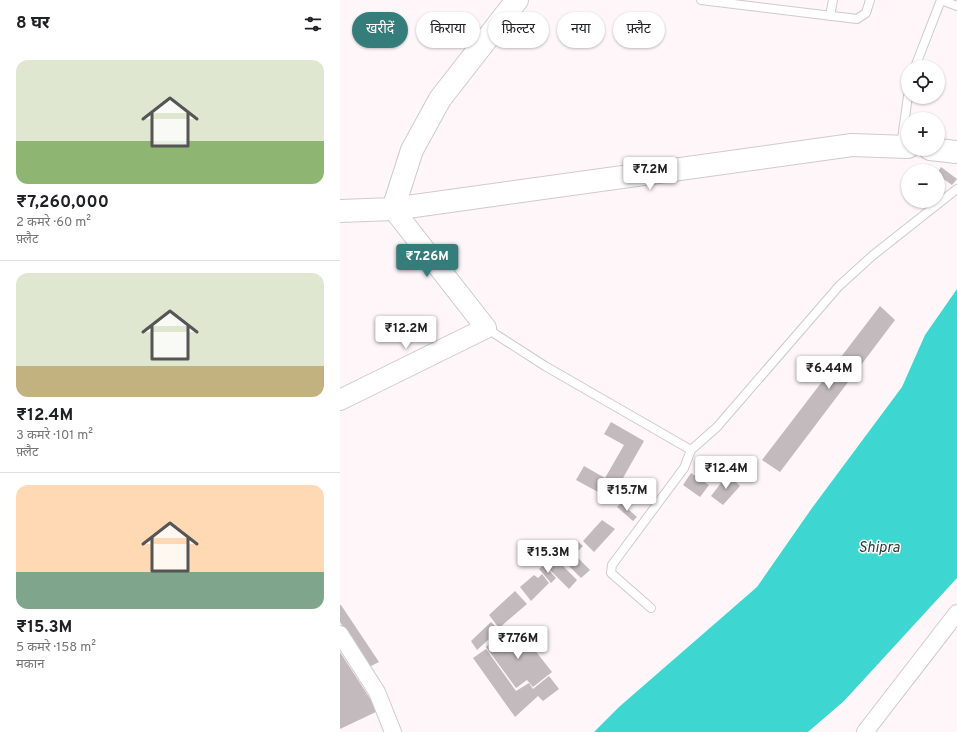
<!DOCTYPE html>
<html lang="hi">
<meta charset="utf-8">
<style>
:root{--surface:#fff;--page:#f2f2f2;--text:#202124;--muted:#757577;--line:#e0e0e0;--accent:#357d7a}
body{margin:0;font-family:Overpass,"Noto Sans Devanagari",sans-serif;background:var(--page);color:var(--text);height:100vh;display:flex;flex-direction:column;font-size:15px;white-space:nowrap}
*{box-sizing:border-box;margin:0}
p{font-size:13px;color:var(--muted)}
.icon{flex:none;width:22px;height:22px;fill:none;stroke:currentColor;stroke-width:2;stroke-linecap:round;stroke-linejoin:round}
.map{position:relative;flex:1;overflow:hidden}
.details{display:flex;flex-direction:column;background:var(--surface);width:340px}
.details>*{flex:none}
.hud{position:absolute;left:12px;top:12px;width:380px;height:36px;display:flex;gap:8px}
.buttons{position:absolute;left:561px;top:60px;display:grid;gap:8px}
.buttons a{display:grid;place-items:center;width:44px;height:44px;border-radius:50%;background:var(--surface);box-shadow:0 1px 3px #0004;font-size:20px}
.price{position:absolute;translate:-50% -34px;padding:0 9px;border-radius:4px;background:#fff;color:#222;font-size:13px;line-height:26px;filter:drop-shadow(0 1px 2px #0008)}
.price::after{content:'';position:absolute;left:50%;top:24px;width:12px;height:9px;margin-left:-6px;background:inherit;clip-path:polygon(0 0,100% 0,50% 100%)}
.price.on{background:var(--accent);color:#fff}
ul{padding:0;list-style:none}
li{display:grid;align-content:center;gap:8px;height:212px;padding:0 16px}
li+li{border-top:1px solid var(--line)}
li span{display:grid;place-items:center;height:124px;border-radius:12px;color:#555}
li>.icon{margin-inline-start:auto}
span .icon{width:72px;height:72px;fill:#fffc;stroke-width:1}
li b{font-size:17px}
h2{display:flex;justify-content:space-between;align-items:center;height:48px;padding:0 16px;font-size:17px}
.pill{padding:0 14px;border-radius:18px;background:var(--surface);box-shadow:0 1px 3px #0004;font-size:14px;line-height:36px}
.pill.on{background:var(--accent);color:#fff}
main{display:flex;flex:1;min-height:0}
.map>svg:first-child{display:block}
</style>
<main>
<section class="details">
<h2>8 घर<svg class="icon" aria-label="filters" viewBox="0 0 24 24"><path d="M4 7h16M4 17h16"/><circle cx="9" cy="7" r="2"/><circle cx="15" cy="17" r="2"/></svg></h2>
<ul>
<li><span style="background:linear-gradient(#dfe7d0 65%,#8fb573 0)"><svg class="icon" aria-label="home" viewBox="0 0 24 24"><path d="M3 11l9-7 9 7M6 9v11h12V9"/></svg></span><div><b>₹7,260,000</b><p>2 कमरे · 60 m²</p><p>फ़्लैट</p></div></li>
<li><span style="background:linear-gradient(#dfe7d0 75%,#c2b280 0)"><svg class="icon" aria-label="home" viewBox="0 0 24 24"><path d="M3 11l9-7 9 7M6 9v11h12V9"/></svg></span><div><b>₹12.4M</b><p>3 कमरे · 101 m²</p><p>फ़्लैट</p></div></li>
<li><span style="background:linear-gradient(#ffd9b3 70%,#7fa58c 0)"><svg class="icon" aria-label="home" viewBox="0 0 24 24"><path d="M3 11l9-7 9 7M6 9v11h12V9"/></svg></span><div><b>₹15.3M</b><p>5 कमरे · 158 m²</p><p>मकान</p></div></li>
</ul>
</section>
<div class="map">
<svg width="617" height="732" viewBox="0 0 617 732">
<rect width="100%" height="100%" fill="#fef6f9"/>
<path fill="#3dd6d1" d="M617,289V578L504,701L468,732H254L279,707L417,587L472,508L562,387L585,335Z"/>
<path fill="#c2babd" d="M601,167L617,179L612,185L598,175V172Z
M540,306L555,320L440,472L422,460Z
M271,422L304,441L271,499L236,480L244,466L265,478L284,445L264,434Z
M382,460L390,468L383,477L374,471Z
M351,473L369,485L360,497L343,485Z
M388,474L400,486L383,505L371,496Z
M281,503L297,517L293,521L277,507Z
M262,520L275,529L254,552L243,541Z
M220,540L250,570L241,578L216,553L213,556L237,580L229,589L200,560Z
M236,540L243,546L236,553L229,546Z
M204,565L216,578L211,583L199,569Z
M202,574L209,583L191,601L180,587L194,575L198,578Z
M175,591L187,604L159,628L149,615Z
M0,605H1L39,662L29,667L0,622Z
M151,622L159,630L137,650L131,641Z
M165,629L181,647L190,644L212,672L193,687L187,680L176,688L146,647Z
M146,649L176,691L189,683L193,689L209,676L219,689L203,701L198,696L175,717L133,658Z
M0,652L38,711L0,729Z"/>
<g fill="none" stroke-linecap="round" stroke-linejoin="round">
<defs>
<path id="service" d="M361,0L517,19L526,13L530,0
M601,0L617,6
M490,16L493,0
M575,67L601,0
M561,146L568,96
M146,328L205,366L351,450
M311,608L271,573L272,565L344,468L351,450L377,427L499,286L532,256L617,189"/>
<path id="minor" d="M0,634L37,692L53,732
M525,732L617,613"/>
<path id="tertiary" d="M0,400L146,328L53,209"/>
<path id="secondary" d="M590,149L617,152
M53,209L512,145L568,147"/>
<path id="primary" d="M0,211L53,209L72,150L100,99L177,0"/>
</defs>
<use href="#service" stroke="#d1c9cc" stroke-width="10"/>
<use href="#minor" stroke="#d1c9cc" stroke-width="18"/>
<use href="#tertiary" stroke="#d1c9cc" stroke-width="22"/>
<use href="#secondary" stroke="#d1c9cc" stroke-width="24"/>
<use href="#primary" stroke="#d1c9cc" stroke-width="24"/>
<use href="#service" stroke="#fff" stroke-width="8"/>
<use href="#minor" stroke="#fff" stroke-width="16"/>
<use href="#tertiary" stroke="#fff" stroke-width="20"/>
<use href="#secondary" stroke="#fff" stroke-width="22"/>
<use href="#primary" stroke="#fff" stroke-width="22"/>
</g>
<g text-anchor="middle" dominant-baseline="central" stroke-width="3" stroke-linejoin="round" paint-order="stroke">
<g font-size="15" font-style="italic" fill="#253e3d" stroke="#fff">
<text x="539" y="548">Shipra</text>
</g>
</g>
</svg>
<div class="buttons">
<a><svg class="icon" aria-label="locate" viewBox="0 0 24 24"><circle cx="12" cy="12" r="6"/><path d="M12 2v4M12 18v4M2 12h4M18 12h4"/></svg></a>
<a>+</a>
<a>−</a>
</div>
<b class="price" style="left:310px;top:191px">₹7.2M</b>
<b class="price on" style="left:87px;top:278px">₹7.26M</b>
<b class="price" style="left:66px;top:350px">₹12.2M</b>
<b class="price" style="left:489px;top:390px">₹6.44M</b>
<b class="price" style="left:386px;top:490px">₹12.4M</b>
<b class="price" style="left:287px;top:512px">₹15.7M</b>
<b class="price" style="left:208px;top:574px">₹15.3M</b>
<b class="price" style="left:178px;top:660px">₹7.76M</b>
<div class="hud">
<a class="pill on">खरीदें</a>
<a class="pill">किराया</a>
<a class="pill">फ़िल्टर</a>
<a class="pill">नया</a>
<a class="pill">फ़्लैट</a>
</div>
</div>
</main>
